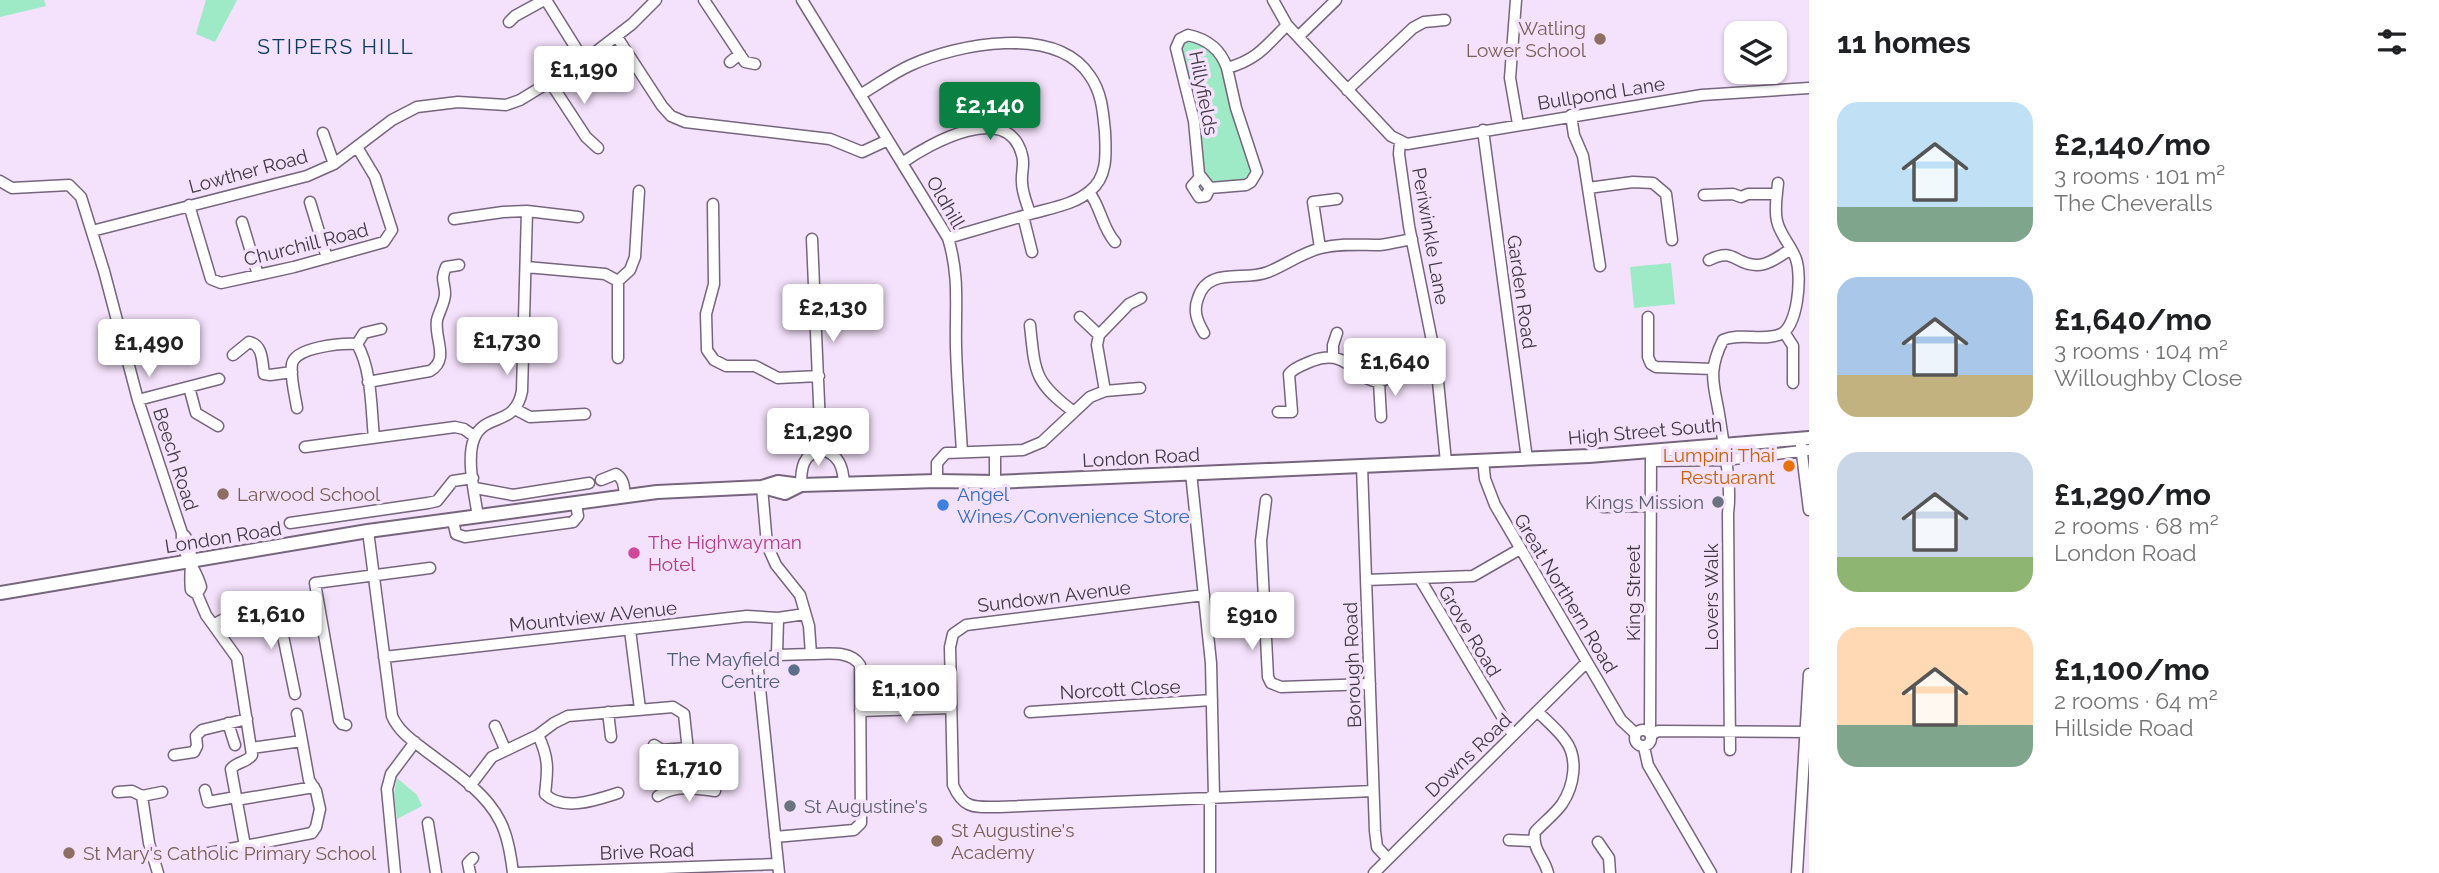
<!DOCTYPE html>
<meta charset="utf-8">
<style>
:root{--surface:#fff;--page:#f2f2f2;--text:#202124;--muted:#757577;--accent:#0b8043}
body{margin:0;font-family:Raleway,sans-serif;background:var(--page);color:var(--text);height:100vh;display:flex;flex-direction:column;font-size:26px;white-space:nowrap}
*{box-sizing:border-box;margin:0}
p{font-size:23px;color:var(--muted)}
.icon{flex:none;width:38px;height:38px;fill:none;stroke:currentColor;stroke-width:2;stroke-linecap:round;stroke-linejoin:round}
.map{position:relative;flex:1;overflow:hidden}
.drawer{display:flex;flex-direction:column;background:var(--surface);width:630px}
.drawer>*{flex:none}
.controls{position:absolute;left:1724px;top:21px;display:grid;gap:14px}
.controls a{display:grid;place-items:center;width:63px;height:63px;border-radius:14px;background:var(--surface);box-shadow:0 2px 5px #0004;font-size:35px}
.price{position:absolute;translate:-50% -60px;padding:0 16px;border-radius:7px;background:#fff;color:#222;font-size:23px;line-height:46px;filter:drop-shadow(0 2px 4px #0008)}
.price::after{content:'';position:absolute;left:50%;top:42px;width:21px;height:16px;margin-left:-10px;background:inherit;clip-path:polygon(0 0,100% 0,50% 100%)}
.price.selected{background:var(--accent);color:#fff}
ul{padding:0;list-style:none}
li{display:flex;align-items:center;gap:21px;height:175px;padding:0 28px}
li span{display:grid;place-items:center;flex:none;width:196px;height:140px;border-radius:21px;color:#555}
li>.icon{margin-inline-start:auto}
span .icon{width:84px;height:84px;fill:#fffc;stroke-width:1}
li b{font-size:30px}
h2{display:flex;justify-content:space-between;align-items:center;height:84px;padding:0 28px;font-size:30px}
main{display:flex;flex:1;min-height:0}
.map>svg:first-child{display:block}
</style>
<main>
<div class="map">
<svg width="1809" height="873" viewBox="0 0 1809 873">
<rect width="100%" height="100%" fill="#f4e1fb"/>
<path fill="#9ee9c6" d="M0,0H44L46,6L0,17Z
M206,0H237L215,42L196,34Z
M1190,39L1209,49L1216,57L1252,158L1254,169L1246,182L1210,183L1205,179L1180,49L1183,42Z
M1671,263L1675,304L1634,308L1630,267Z
M397,778L417,795L422,806L397,819L394,794Z"/>
<g fill="none" stroke-linecap="round" stroke-linejoin="round">
<defs>
<path id="minor" d="M546,0L584,61
M704,0L745,62L755,64
M802,0L948,238C960,277 955,308 956,347C957,382 960,417 962,452
M1273,0L1287,25L1391,136L1407,144L1702,95L1809,88
M1516,0L1510,78L1518,124
M509,22L515,16L544,0
M617,37L662,106L671,116L685,122L830,139L862,152L888,140
M1298,37L1336,0
M730,62L740,54
M1227,68C1221,50 1207,39 1188,35L1180,39L1176,48L1194,121L1199,174L1210,188L1246,185L1251,182L1257,172L1236,108L1227,68C1257,60 1266,46 1287,25
M550,82L586,137L598,148
M1347,90L1413,28L1424,22L1445,20
M860,95C877,85 893,73 911,65C957,44 1056,24 1090,76C1102,93 1103,112 1105,132C1106,153 1108,177 1090,191C1074,205 1050,208 1030,214C1003,222 976,230 948,238
M1571,115L1574,135L1583,156L1600,266
M1483,130L1527,459
M323,133L334,164
M1400,141L1399,154L1409,226L1436,361L1446,462
M902,163C930,143 1008,100 1022,155C1025,164 1021,173 1022,182C1022,193 1027,203 1030,214
M1200,177L1192,186L1199,197L1206,196L1210,188
M0,181L12,188L69,185L81,197L104,271L138,400L182,533C180,553 197,569 201,587L197,594
M1588,188L1633,182L1653,183L1666,194L1672,240
M1089,192C1101,207 1102,228 1115,242
M1704,195L1733,194L1741,197L1748,194H1777
M310,202L327,258
M713,204L714,284L706,314L707,350L714,360L726,366H755L778,378L819,376
M189,205L211,279L221,283L294,267L384,242L392,230L375,177L357,147
M1023,216L1032,252
M454,219L503,212L527,211L578,217
M242,222L258,275
M92,231L307,176L334,164L392,120L417,107L458,102L506,105L520,100L584,61L632,24L656,0
M812,239L821,449
M1320,248L1313,202L1337,199
M1709,260C1735,247 1733,264 1756,265C1768,266 1781,255 1791,249
M526,267L605,274L618,281V358
M618,281L630,270L635,257L639,191
M1080,317L1099,335
M1648,317V357L1651,364L1656,367L1713,369
M1030,325C1035,373 1034,382 1074,412
M1784,332L1793,346V383
M1204,333C1197,321 1193,311 1198,298C1208,266 1244,282 1268,272C1286,265 1301,253 1321,248C1341,243 1360,245 1380,245C1390,244 1401,241 1412,239
M357,344L364,333L381,329
M233,355L249,342C263,345 262,361 264,374L270,375L292,372
M1333,357V345L1337,333
M368,382L430,371C450,359 434,339 437,320C439,312 445,302 445,294C445,281 440,281 446,267L459,265
M1379,382L1381,417
M189,387L196,413L218,426
M1105,391L1097,345L1099,335L1129,304L1141,298
M138,400L219,379
M297,408C295,395 290,377 292,364C295,347 342,343 357,344C372,370 371,408 374,438
M515,409L530,417L585,414
M1278,412H1292L1289,374C1295,367 1303,365 1312,361C1351,346 1357,385 1381,381C1390,380 1395,371 1403,367C1413,363 1425,363 1436,361
M1801,446L1809,510
M305,447L455,427L464,429L475,437
M995,452V482
M1483,460L1485,479L1495,505L1621,720L1636,734
M1651,461L1725,460L1809,450
M1362,466L1375,831L1377,847L1388,859
M1191,473L1211,663L1214,797
M601,480L616,474C624,479 624,487 625,496
M937,481V463L946,453L1023,450L1042,442L1090,397L1105,391L1140,388
M801,485C801,467 803,455 821,449C839,455 843,466 844,484
M762,487L767,545L776,565L800,595L809,626L811,654C828,654 850,650 860,665L861,823L854,830L775,837
M475,488L513,495L589,483
M1266,500L1261,541L1268,677L1271,683L1281,687L1370,684
M1603,507L1651,506
M478,517C475,496 466,459 474,439C484,412 515,428 522,391L527,211
M453,521L456,534L465,537L573,522L578,516L576,504
M290,523L428,503L437,501L453,481L473,478
M368,531L392,716C399,732 413,741 426,751C451,770 485,791 500,821C508,836 511,856 513,873
M182,533C197,546 188,572 191,590L197,594L206,615L237,658L252,755C247,763 237,761 231,769L245,846L199,855
M1420,579L1513,735
M1366,580L1473,576L1520,549
M1204,595L966,625L953,634L950,647L953,785C964,810 975,807 999,807L1373,791
M214,625C234,611 238,616 256,626L275,622L281,626L295,694
M630,630L640,709
M777,655L778,618
M384,657L747,616L778,618L805,614
M860,711L950,708
M608,712L611,737
M1030,712L1212,700
M1538,712C1547,721 1558,730 1565,740C1579,758 1574,786 1562,804C1555,814 1543,823 1535,832C1532,850 1544,857 1548,873
M297,714L302,741
M228,723L235,745
M346,725L342,724L339,720L315,583L430,568
M495,726L505,749
M1635 738a8 8 0 1 1 16 0a8 8 0 1 1-16 0Z
M1650,734L1651,451
M538,735C549,758 548,769 545,794C563,812 596,800 618,793
M1651,735L1658,731L1809,732
M654,745L662,750L660,759
M1644,747L1648,765L1711,873
M662,750L687,748
M1730,750L1728,513C1732,485 1724,448 1720,420C1715,386 1706,374 1723,340C1741,332 1763,342 1781,334C1798,326 1802,276 1796,259C1791,245 1780,235 1777,221C1774,209 1777,195 1778,183
M174,755L194,752L197,746L196,736L202,730L247,719
M470,786L492,757L538,735L554,723L568,716L673,707L684,714L692,788
M205,790L208,802L236,797
M118,792L132,791L142,796L162,792
M142,796L149,843L158,873
M658,796C674,785 695,788 715,791
M236,800L314,787
M428,823L436,873
M1509,840L1533,841
M1598,842L1609,858L1610,873
M245,846L312,833L316,827L320,809L316,791L309,780L302,741L251,748
M395,873L387,789L391,774L415,742
M470,873L468,863L473,858
M517,873L778,864
M779,873L758,669L764,658L777,655L811,654
M1210,873V797
M1374,873L1587,662
M1797,873L1809,674"/>
<path id="major" d="M763,487L785,493L801,485
M0,593L368,531L657,492L762,487L778,482L801,485L937,481L995,482L1589,456L1809,438"/>
</defs>
<use href="#minor" stroke="#76657c" stroke-width="13"/>
<use href="#major" stroke="#76657c" stroke-width="16"/>
<use href="#minor" stroke="#fff" stroke-width="10"/>
<use href="#major" stroke="#fff" stroke-width="12"/>
</g>
<g fill="#8d6e63" stroke="#f4e1fb" stroke-width="2.5">
<circle cx="1600" cy="39" r="7"/>
<circle cx="223" cy="494" r="7"/>
<circle cx="937" cy="841" r="7"/>
<circle cx="69" cy="853" r="7"/>
</g>
<circle fill="#e8710a" stroke="#f4e1fb" stroke-width="2.5" cx="1789" cy="466" r="7"/>
<g fill="#6b7280" stroke="#f4e1fb" stroke-width="2.5">
<circle cx="1718" cy="502" r="7"/>
<circle cx="790" cy="806" r="7"/>
</g>
<circle fill="#3f7fe0" stroke="#f4e1fb" stroke-width="2.5" cx="943" cy="505" r="7"/>
<circle fill="#d1479c" stroke="#f4e1fb" stroke-width="2.5" cx="634" cy="553" r="7"/>
<circle fill="#5c6f8a" stroke="#f4e1fb" stroke-width="2.5" cx="794" cy="670" r="7"/>
<g text-anchor="middle" dominant-baseline="central" stroke-width="7" stroke-linejoin="round" paint-order="stroke">
<g font-size="19" fill="#785e54" stroke="#f4e1fb" text-anchor="start">
<text x="1586" y="28" text-anchor="end">Watling<tspan x="1586" dy="22">Lower School</tspan></text>
<text x="237" y="494">Larwood School</text>
<text x="951" y="830">St Augustine's<tspan x="951" dy="22">Academy</tspan></text>
<text x="83" y="853">St Mary's Catholic Primary School</text>
</g>
<g font-size="19" fill="#413943" stroke="#f4e1fb">
<text transform="translate(1204 93) rotate(79)">Hillyfields</text>
<text transform="translate(1601 93) rotate(-9)">Bullpond Lane</text>
<text transform="translate(248 171) rotate(-15)">Lowther Road</text>
<text transform="translate(946 202) rotate(60)">Oldhill</text>
<text transform="translate(1431 236) rotate(80)">Periwinkle Lane</text>
<text transform="translate(306 244) rotate(-14)">Churchill Road</text>
<text transform="translate(1522 292) rotate(82)">Garden Road</text>
<text transform="translate(1645 431) rotate(-5)">High Street South</text>
<text transform="translate(1141 457) rotate(-3)">London Road</text>
<text transform="translate(176 459) rotate(72)">Beech Road</text>
<text transform="translate(223 537) rotate(-9)">London Road</text>
<text transform="translate(1566 593) rotate(59)">Great Northern Road</text>
<text transform="translate(1633 593) rotate(-90)">King Street</text>
<text transform="translate(1054 596) rotate(-7)">Sundown Avenue</text>
<text transform="translate(1711 597) rotate(-90)">Lovers Walk</text>
<text transform="translate(593 616) rotate(-6)">Mountview AVenue</text>
<text transform="translate(1470 631) rotate(59)">Grove Road</text>
<text transform="translate(1352 665) rotate(-92)">Borough Road</text>
<text transform="translate(1120 689) rotate(-3)">Norcott Close</text>
<text transform="translate(1468 755) rotate(-44)">Downs Road</text>
<text transform="translate(647 851) rotate(-2)">Brive Road</text>
</g>
<g font-size="19" fill="#c56008" stroke="#f4e1fb" text-anchor="end">
<text x="1775" y="455">Lumpini Thai<tspan x="1775" dy="22">Restuarant</tspan></text>
</g>
<g font-size="19" fill="#366cbe" stroke="#f4e1fb" text-anchor="start">
<text x="957" y="494">Angel<tspan x="957" dy="22">Wines/Convenience Store</tspan></text>
</g>
<g font-size="19" fill="#5b616d" stroke="#f4e1fb" text-anchor="end">
<text x="1704" y="502">Kings Mission</text>
<text x="804" y="806" text-anchor="start">St Augustine's</text>
</g>
<g font-size="19" fill="#b23c85" stroke="#f4e1fb" text-anchor="start">
<text x="648" y="542">The Highwayman<tspan x="648" dy="22">Hotel</tspan></text>
</g>
<g font-size="19" fill="#4e5e75" stroke="#f4e1fb" text-anchor="end">
<text x="780" y="659">The Mayfield<tspan x="780" dy="22">Centre</tspan></text>
</g>
<g font-size="21" letter-spacing="2" fill="#0a3d60" stroke="#f4e1fb">
<text x="336" y="46">STIPERS HILL</text>
</g>
</g>
</svg>
<div class="controls">
<a><svg class="icon" aria-label="layers" viewBox="0 0 24 24"><path d="M12 4l9 5-9 5-9-5zM3 14l9 5 9-5"/></svg></a>
</div>
<b class="price" style="left:584px;top:106px">£1,190</b>
<b class="price selected" style="left:990px;top:142px">£2,140</b>
<b class="price" style="left:833px;top:344px">£2,130</b>
<b class="price" style="left:507px;top:377px">£1,730</b>
<b class="price" style="left:149px;top:379px">£1,490</b>
<b class="price" style="left:1395px;top:398px">£1,640</b>
<b class="price" style="left:818px;top:468px">£1,290</b>
<b class="price" style="left:271px;top:651px">£1,610</b>
<b class="price" style="left:1252px;top:652px">£910</b>
<b class="price" style="left:906px;top:725px">£1,100</b>
<b class="price" style="left:689px;top:804px">£1,710</b>
</div>
<section class="drawer">
<h2>11 homes<svg class="icon" aria-label="filters" viewBox="0 0 24 24"><path d="M4 7h16M4 17h16"/><circle cx="9" cy="7" r="2"/><circle cx="15" cy="17" r="2"/></svg></h2>
<ul>
<li><span style="background:linear-gradient(#bfe0f5 75%,#7fa58c 0)"><svg class="icon" aria-label="home" viewBox="0 0 24 24"><path d="M3 11l9-7 9 7M6 9v11h12V9"/></svg></span><div><b>£2,140/mo</b><p>3 rooms · 101 m²</p><p>The Cheveralls</p></div></li>
<li><span style="background:linear-gradient(#a9c7e8 70%,#c2b280 0)"><svg class="icon" aria-label="home" viewBox="0 0 24 24"><path d="M3 11l9-7 9 7M6 9v11h12V9"/></svg></span><div><b>£1,640/mo</b><p>3 rooms · 104 m²</p><p>Willoughby Close</p></div></li>
<li><span style="background:linear-gradient(#c9d6e8 75%,#8fb573 0)"><svg class="icon" aria-label="home" viewBox="0 0 24 24"><path d="M3 11l9-7 9 7M6 9v11h12V9"/></svg></span><div><b>£1,290/mo</b><p>2 rooms · 68 m²</p><p>London Road</p></div></li>
<li><span style="background:linear-gradient(#ffd9b3 70%,#7fa58c 0)"><svg class="icon" aria-label="home" viewBox="0 0 24 24"><path d="M3 11l9-7 9 7M6 9v11h12V9"/></svg></span><div><b>£1,100/mo</b><p>2 rooms · 64 m²</p><p>Hillside Road</p></div></li>
</ul>
</section>
</main>
